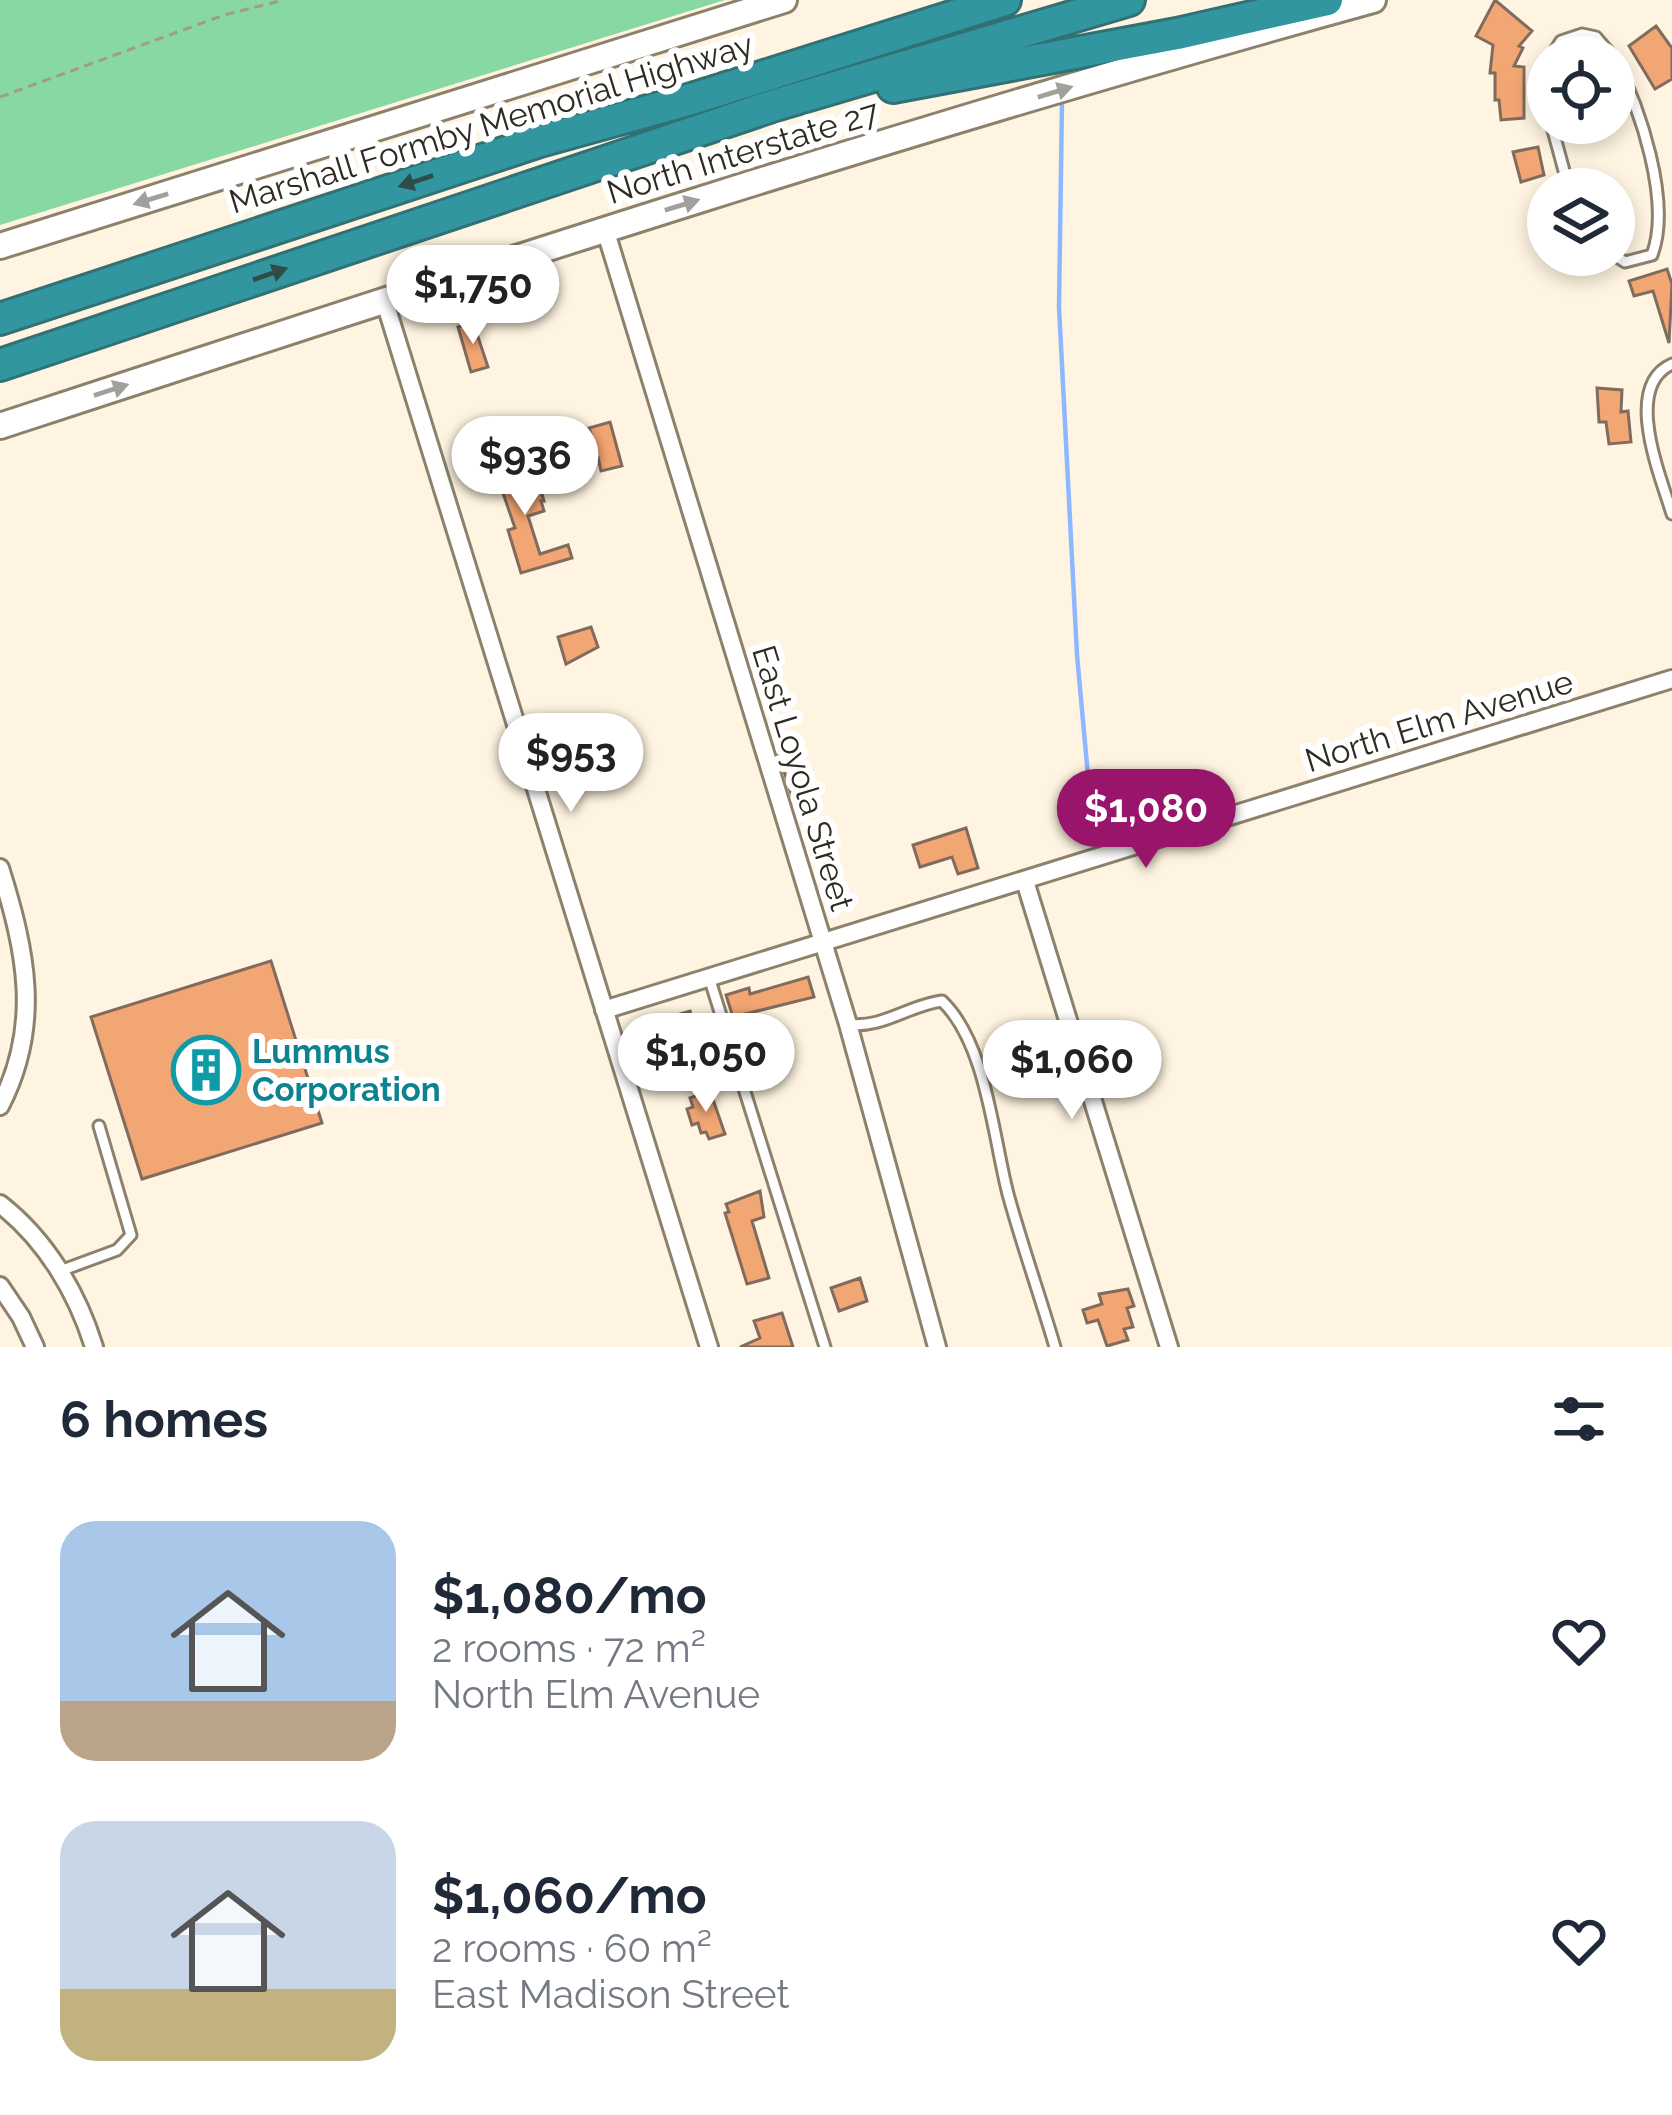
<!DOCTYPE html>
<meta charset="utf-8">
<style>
:root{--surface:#fff;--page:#f2f2f3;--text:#1f2937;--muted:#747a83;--accent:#98156b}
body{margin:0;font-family:Raleway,sans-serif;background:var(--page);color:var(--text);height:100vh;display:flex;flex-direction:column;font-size:45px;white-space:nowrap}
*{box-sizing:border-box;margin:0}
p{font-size:39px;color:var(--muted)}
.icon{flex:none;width:66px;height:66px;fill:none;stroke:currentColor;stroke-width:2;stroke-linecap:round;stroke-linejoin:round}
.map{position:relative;height:1347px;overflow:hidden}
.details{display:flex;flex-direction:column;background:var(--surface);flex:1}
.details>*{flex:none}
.tools{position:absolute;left:1527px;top:36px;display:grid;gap:24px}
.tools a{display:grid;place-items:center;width:108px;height:108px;border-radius:50%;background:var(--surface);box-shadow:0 6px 18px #0003;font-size:60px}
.price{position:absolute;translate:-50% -102px;padding:0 27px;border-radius:42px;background:#fff;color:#222;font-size:39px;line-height:78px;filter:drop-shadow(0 3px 6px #0008)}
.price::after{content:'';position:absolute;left:50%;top:72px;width:36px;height:27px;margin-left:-18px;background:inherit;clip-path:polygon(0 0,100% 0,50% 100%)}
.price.current{background:var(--accent);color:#fff}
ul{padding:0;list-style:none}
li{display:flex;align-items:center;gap:36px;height:300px;padding:0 60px}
li span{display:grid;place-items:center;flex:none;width:336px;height:240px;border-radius:36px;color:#555}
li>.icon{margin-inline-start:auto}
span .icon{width:144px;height:144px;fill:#fffc;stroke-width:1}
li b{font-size:51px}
h2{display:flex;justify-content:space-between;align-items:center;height:144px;padding:0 60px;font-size:51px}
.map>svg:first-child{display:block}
</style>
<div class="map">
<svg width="1672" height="1347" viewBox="0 0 1672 1347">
<rect width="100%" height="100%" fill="#fff4e1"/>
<path fill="#88d8a3" d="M0,0H725L0,225Z"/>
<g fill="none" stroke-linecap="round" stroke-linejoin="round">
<path stroke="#8db8ff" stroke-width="4.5" d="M1062,102L1059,307L1077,655L1094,842"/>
</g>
<path fill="#f2a673" stroke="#816b5d" stroke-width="3" d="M1495,0L1532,31L1519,46L1523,48L1514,66L1524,67V118L1501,120L1499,100H1495V73H1490L1493,45L1476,36Z
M1656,26L1672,48V79L1655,89L1629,46Z
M1538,147L1544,175L1521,182L1513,152Z
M1667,269L1672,284L1669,343L1653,291L1634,296L1629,281Z
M473,322L488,367L471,372L458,327Z
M1597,388L1622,390L1621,412L1628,411L1631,442L1609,444L1606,422H1599Z
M610,422L622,466L601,471L598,457L592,455H563V434H591L589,428Z
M512,455L522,490L539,484L544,501H541L544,511L528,516L540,554L568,545L572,558L521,573L508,530L515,528L492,461Z
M591,627L598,647L566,664L558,637Z
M800,749L813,791L792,797L779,755Z
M966,828L978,868L958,874L952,857L920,867L913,845Z
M271,961L322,1123L142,1179L91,1017Z
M808,977L814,997L733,1017L726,995L749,988L750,994Z
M690,1011L707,1067L693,1071L686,1050L676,1053L666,1018Z
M710,1091L725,1134L709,1139L706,1132L701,1133L698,1123L692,1125L687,1109L693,1107L690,1098Z
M760,1191L764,1217L752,1221L769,1278L747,1284L725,1213L729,1212L726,1204Z
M860,1278L867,1301L839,1311L831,1288Z
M1128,1289L1134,1306L1127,1308L1133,1327L1124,1329L1128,1340L1107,1346L1098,1320L1087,1323L1083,1310L1102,1304L1099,1294Z
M782,1313L793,1347H740L760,1338L754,1321Z"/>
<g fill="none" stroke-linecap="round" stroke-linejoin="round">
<defs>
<path id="service" d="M1551,57L1561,41L1582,34L1596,37L1613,57
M1614,58C1640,107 1672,202 1652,255L1625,262L1614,255
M1548,66L1545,98L1548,110
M1551,123L1569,189
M1672,364C1622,386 1661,477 1672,514
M709,977L825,1347
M848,1024C882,1029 909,1005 942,1001C986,1043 993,1136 1008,1194C1022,1245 1040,1296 1055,1347
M60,1271L117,1250L131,1235L99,1126"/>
<path id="minor" d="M605,229L848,1024L937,1347
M384,299L709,1347
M0,868C26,951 42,1025 0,1106
M1025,881L1169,1347
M604,1010L1672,679
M0,1204C46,1240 77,1292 94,1347
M0,1286L21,1317L35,1347"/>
<path id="secondary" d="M0,246L784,0
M0,426C455,277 911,127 1373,0"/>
<path id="motorway" d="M893,87L1177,34L1327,0
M0,319L540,141L695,98L1005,0
M0,365L775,105L1129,0"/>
</defs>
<use href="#service" stroke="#8d816c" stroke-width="15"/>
<use href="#minor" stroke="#8d816c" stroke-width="22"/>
<use href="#secondary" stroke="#8d816c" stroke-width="30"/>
<use href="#motorway" stroke="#317174" stroke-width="36"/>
<path stroke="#a29a8b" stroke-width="3" stroke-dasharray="9 6" stroke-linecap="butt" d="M0,97L224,15L284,0"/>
<use href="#service" stroke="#fff" stroke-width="9"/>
<use href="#minor" stroke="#fff" stroke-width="16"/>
<use href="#secondary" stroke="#fff" stroke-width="24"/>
<use href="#motorway" stroke="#3296a0" stroke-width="30"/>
</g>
<defs><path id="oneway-solid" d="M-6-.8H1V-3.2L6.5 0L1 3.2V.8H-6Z" transform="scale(3)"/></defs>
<g fill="#a2a09c">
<use href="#oneway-solid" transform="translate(1055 92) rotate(-17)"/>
<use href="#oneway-solid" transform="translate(151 199) rotate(163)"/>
<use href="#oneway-solid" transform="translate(682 205) rotate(-17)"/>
<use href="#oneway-solid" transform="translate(111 390) rotate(-18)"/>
</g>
<g fill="#314b48">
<use href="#oneway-solid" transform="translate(416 181) rotate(162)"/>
<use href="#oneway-solid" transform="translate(270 274) rotate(-19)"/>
</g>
<defs>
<symbol id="building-ring" viewBox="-11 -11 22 22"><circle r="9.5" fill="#fff" stroke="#0f9aa8" stroke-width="1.5"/><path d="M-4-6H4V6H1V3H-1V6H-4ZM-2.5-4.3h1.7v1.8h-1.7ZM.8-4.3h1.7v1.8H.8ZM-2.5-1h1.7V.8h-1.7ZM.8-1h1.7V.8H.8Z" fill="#0f9aa8"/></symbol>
</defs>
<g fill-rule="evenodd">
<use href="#building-ring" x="168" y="1032" width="76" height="76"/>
</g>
<g text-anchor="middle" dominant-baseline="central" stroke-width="12" stroke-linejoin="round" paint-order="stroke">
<g font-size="33" fill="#302b22" stroke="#fff">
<text transform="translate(491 123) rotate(-17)">Marshall Formby Memorial Highway</text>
<text transform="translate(743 152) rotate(-17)">North Interstate 27</text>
<text transform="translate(1439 721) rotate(-17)">North Elm Avenue</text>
<text transform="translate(803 778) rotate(73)">East Loyola Street</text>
</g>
<g font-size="33" font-weight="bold" fill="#0d838f" stroke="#fff" text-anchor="start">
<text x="252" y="1051">Lummus<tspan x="252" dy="38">Corporation</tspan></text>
</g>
</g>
</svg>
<div class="tools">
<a><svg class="icon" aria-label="locate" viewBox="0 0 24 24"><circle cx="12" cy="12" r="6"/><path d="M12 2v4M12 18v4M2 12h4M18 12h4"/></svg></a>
<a><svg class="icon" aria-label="layers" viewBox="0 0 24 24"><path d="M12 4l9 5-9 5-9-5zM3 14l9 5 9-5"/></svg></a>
</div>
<b class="price" style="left:473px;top:347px">$1,750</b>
<b class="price" style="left:525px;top:518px">$936</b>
<b class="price" style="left:571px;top:815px">$953</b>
<b class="price current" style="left:1146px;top:871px">$1,080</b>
<b class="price" style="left:706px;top:1115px">$1,050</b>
<b class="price" style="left:1072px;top:1122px">$1,060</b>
</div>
<section class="details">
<h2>6 homes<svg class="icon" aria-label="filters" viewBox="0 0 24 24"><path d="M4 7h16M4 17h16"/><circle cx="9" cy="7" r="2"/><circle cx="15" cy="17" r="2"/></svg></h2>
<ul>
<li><span style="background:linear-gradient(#a9c7e8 75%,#b9a48a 0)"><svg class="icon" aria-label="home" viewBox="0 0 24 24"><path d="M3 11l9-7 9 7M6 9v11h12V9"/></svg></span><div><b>$1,080/mo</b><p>2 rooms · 72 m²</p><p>North Elm Avenue</p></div><svg class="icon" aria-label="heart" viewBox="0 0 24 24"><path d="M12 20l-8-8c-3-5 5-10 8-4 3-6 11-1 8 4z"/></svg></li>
<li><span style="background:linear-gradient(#c9d6e8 70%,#c2b280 0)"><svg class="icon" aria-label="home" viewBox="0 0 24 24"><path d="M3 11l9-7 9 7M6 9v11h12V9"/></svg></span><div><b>$1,060/mo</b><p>2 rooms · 60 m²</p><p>East Madison Street</p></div><svg class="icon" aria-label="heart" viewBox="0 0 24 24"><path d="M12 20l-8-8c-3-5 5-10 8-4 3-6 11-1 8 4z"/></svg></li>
</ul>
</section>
